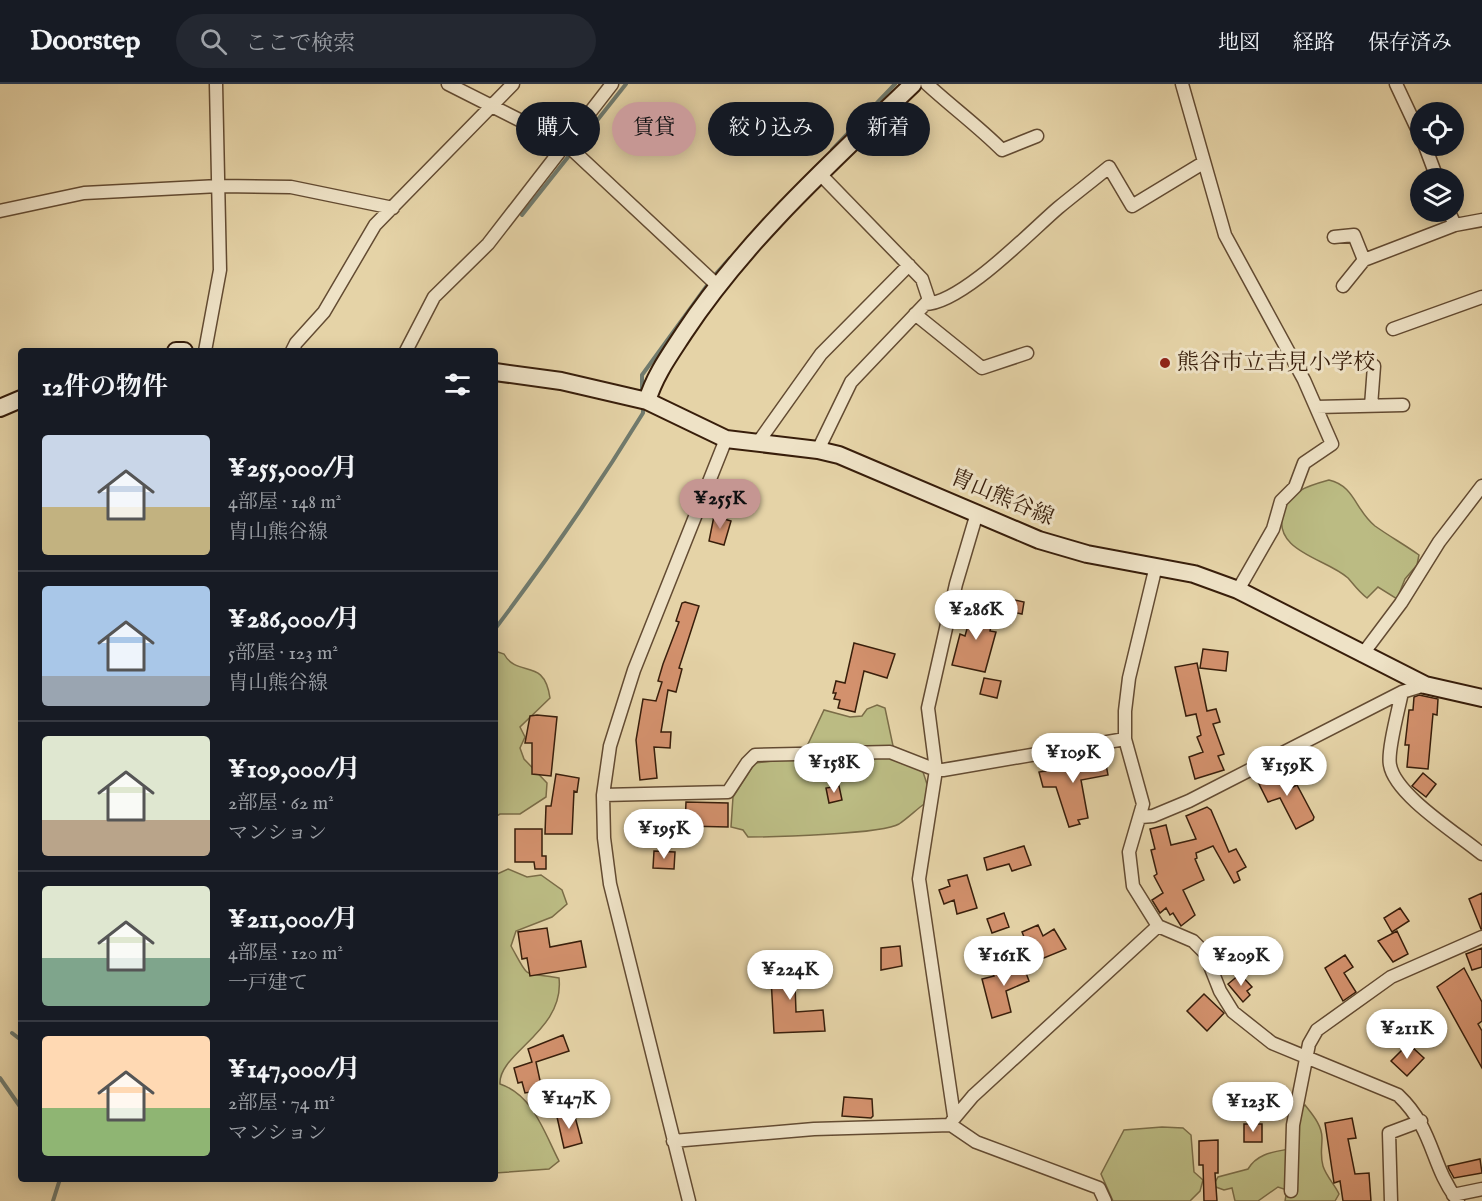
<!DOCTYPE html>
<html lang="ja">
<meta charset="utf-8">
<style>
:root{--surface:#171b24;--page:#242831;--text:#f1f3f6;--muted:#9ea1a6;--line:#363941;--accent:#c59692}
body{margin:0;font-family:"IM FELL English","Noto Serif JP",serif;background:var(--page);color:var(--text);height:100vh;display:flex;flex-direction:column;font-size:22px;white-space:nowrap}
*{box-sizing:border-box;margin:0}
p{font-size:20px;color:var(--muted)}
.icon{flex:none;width:33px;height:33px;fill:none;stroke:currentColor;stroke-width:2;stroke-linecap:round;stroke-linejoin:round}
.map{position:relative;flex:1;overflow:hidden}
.drawer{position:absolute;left:18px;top:264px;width:480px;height:834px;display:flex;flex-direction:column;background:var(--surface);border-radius:6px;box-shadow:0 3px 15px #0003}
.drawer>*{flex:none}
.hud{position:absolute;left:516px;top:18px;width:570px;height:54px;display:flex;gap:12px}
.buttons{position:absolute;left:1410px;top:18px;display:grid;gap:12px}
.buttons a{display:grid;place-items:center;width:54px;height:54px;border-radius:50%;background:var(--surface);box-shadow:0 3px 15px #0003;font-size:30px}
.price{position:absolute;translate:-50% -51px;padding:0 14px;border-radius:21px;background:#fff;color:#222;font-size:20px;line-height:39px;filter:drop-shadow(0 2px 3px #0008)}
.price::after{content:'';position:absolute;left:50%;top:36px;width:18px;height:14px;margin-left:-9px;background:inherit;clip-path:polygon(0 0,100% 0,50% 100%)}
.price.selected{background:var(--accent);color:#111}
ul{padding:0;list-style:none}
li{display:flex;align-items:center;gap:18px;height:150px;padding:0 24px}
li+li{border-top:2px solid var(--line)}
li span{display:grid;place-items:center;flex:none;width:168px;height:120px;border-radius:6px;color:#555}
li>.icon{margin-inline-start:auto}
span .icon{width:72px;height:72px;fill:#fffc;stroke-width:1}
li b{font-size:26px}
h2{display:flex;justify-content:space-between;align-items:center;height:72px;padding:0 24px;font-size:26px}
.chip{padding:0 21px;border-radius:27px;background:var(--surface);box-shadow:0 3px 15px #0003;font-size:21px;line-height:54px}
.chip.selected{background:var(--accent);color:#111}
header{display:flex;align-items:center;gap:36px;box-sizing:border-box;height:84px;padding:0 30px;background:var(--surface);border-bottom:2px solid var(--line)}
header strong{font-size:28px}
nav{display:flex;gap:33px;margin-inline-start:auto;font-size:21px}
.search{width:420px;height:54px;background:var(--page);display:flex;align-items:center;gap:15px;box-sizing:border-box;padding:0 21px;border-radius:33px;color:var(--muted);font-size:22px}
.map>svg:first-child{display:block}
</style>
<header>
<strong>Doorstep</strong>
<div class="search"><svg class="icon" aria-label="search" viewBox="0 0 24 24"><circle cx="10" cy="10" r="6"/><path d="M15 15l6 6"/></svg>ここで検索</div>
<nav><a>地図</a><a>経路</a><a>保存済み</a></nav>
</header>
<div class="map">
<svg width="1482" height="1117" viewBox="0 0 1482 1117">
<rect width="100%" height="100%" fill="#e5d3a7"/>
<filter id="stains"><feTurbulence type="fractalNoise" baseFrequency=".00333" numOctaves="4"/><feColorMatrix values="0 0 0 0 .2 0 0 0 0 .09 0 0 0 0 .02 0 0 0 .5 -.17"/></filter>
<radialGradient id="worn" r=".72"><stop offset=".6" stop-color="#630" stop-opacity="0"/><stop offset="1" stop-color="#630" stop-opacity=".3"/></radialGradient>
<path fill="#bbbb83" stroke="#7a6c47" stroke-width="1.5" d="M1329,396C1355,402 1355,426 1375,442C1389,452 1405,461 1419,471L1417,481L1405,495L1397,515L1378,503L1367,514C1359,508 1354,501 1348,494C1326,474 1272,468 1283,428C1288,407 1311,401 1329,396Z
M495,567L504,570C518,595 544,572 550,614L520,643L525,653L520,664L524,675L547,699L546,713L520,730H500L495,733Z
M877,621L885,624L896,676L922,685L928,703L924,720C916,726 908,734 899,740C883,750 773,753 748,753L743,746L731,743L733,713L755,679L797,674L808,660L824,626L850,633L862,632L867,625Z
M508,785L527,793L541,791L562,806L567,820L552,833L516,847L511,862C531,898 521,887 559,894C565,947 498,969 500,1000C533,1011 544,1048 559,1077L549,1085L495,1089V791Z
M1305,1021C1312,1030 1322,1041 1322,1054C1322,1064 1320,1072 1323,1082C1326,1092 1335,1101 1339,1110L1335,1117H1285L1287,1106L1278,1103L1258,1117H1235L1232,1104L1224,1106L1213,1102L1218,1093L1248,1085C1258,1068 1276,1068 1294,1064L1300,1025Z
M1162,1043L1183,1044L1191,1051L1194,1088L1203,1096L1200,1107L1190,1117H1113L1101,1090L1124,1046Z"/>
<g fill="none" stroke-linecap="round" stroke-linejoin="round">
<path stroke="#707a6d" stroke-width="4" d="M832,66L895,0
M522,131L626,0
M642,308V291L714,192L730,174
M495,545C548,475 597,404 643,329V321
M12,949L21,956
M0,994L21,1024
M53,1117L60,1095"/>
</g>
<path fill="#d3916d" stroke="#381e0b" stroke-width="1.5" d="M714,432L731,437L724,461L709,457Z
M1000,513L1024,518L1022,530L998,525Z
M685,518L699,522L679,584L682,585L676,608L668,606L661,648H671L670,664L654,663L657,694L640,696L636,656L643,615L656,617L662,598L658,597L663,580L679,538L676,537L682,519Z
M974,520L995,525L990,547L996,548L985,588L952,581L960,550L965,552Z
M854,559L895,570L887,594L864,587L855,628L838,624L840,616L834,615L836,609H833L836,597L845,599Z
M1203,565L1228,568L1226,587L1200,584Z
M1197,579L1207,627L1216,625L1220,638L1213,640L1224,670L1218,672L1224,686L1195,695L1189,673L1203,668L1197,653L1201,651L1196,630L1186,632L1175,583Z
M984,594L1001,597L997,614L980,610Z
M1419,611L1438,615L1437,631L1433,630L1428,685L1407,683L1409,661H1405L1409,626H1413L1414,613Z
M537,631L557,633L551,692L532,690V659H525L530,632Z
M1104,670L1108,691L1081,696L1088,734L1078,736L1080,740L1069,743L1056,703H1043L1039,688L1046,687L1044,682Z
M1281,684L1291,704L1297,701L1314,733L1313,736L1296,745L1280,714L1268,718L1257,696Z
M1423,689L1436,700L1426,713L1412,702Z
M556,690L579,694L577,708L574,707L572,750H545L546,722H551Z
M839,702L842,716L829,719L826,704Z
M686,718L728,719V743L685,742Z
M1207,723L1211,726L1229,768L1236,765L1246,783L1237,788L1240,796L1234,799L1213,762L1196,769L1197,774L1195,775L1204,796L1183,806L1195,831L1181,842L1173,829L1170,831L1166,824L1160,829L1152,816L1163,809L1154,792L1157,790L1151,766L1155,765L1150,745L1166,741L1171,761L1196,755L1186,732Z
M640,730H658L659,761L638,762Z
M515,745H542V772H546V785H535L534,778H515Z
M1024,762L1031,781L1012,787L1009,780L987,786L984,774Z
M654,767L675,768L674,785L653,784Z
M967,791L977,824L957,830L954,816L944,820L939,806L950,802L948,796Z
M1482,809V845H1481L1469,815Z
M1400,824L1409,837L1392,848L1384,834Z
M1004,829L1009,843L992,849L987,835Z
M1038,841L1043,852L1054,845L1066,865L1034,878L1022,848Z
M547,844L550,863L581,857L586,883L530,892L527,874L522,875L518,848Z
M1397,847L1408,870L1393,878L1378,857Z
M900,862L902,882L881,886V864Z
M1482,864V883L1472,886L1466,870Z
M1345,871L1353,883L1344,889L1356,908L1343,917L1325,884Z
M794,873L796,928L823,926L825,947L774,949L770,875Z
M1021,875L1029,897L1006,907L1011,928L992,934L982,895L994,892L992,888Z
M1464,884L1482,918V937L1478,940L1482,947V984L1437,903Z
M1240,890L1252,903L1247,907L1250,911L1243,918L1228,900Z
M1204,910L1224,929L1207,947L1187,927Z
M563,951L569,967L536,978L544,1015L533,1018L530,1008L525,1009L522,998L518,999L514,984L532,978L528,965Z
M1406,962L1411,967L1413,964L1424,974L1407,992L1391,977Z
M844,1013L872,1015L873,1032L871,1034L842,1032Z
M574,1029L582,1059L564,1064L557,1033Z
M1352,1034L1356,1054L1348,1055L1355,1090L1369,1089L1371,1117H1343L1340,1097L1334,1099L1325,1039Z
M1244,1040H1262V1058H1244Z
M1218,1056V1089H1215L1217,1117H1204L1203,1081H1199V1057Z
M1480,1075L1482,1089L1454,1094L1449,1085L1448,1082Z"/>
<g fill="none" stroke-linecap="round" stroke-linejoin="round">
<defs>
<path id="street" d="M448,0L565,59L718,202
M927,0C952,23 978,42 1002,66L1037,52
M1182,0L1225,151L1304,296L1332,360L1304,379L1295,403L1281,417L1273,445L1238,506
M1396,0L1420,51
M1425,62L1437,94
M0,127L84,109L219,102L291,103L393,124
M1449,128L1455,141L1482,136
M1334,153L1354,151L1364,176
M1343,202L1364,176L1455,141
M925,220C961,220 1030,148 1058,124C1075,110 1092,97 1109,83L1132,122L1203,79
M915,230L982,284L1027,269
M1393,245L1482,213
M205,267L220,186L216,0
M292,267L296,259L324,228L375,141L513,0
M406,267L434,213L488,160L612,0
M1371,322L1374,282
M1316,323L1403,321
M757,360L821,270L909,181
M818,366L851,298L929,216L922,195L820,90
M1156,482L1129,594L1125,627V655L1143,720L1129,768L1133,802L1158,842L1193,857L1205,869L1220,907L1233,928L1272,959L1398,1011C1435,1046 1430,1081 1458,1117
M1362,571L1401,519L1439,458L1482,402
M1402,608C1399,624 1387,667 1390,681C1395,711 1458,750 1482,770
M603,711L728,708L747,679L755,671L890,668L936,686H943L1125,655
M1141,733L1153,732L1189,717L1402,608L1425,601
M954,1032L919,795L936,686L928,624L956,500L977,429
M952,1037L973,1012L1158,842
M673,1057L814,1045L951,1041L976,1058L1099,1104L1105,1117
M1291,1107L1293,1041L1309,960L1317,946L1391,893L1482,853
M1453,1111L1482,1105
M689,1117L610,800L604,754L603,711L610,662L634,586L726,355
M1391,1117L1389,1049L1421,1037"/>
<path id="secondary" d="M176,267H184
M495,288L561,297L647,317L726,355L818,366L839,371L1039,456L1087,470L1194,490L1238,506L1425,601L1482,614
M647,317C655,291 669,272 684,249C746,155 832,78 913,0
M0,324L21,315"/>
</defs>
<use href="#street" stroke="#634b32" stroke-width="15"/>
<use href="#secondary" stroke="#381e0b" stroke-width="20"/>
<use href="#street" stroke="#eee2c6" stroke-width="12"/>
<use href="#secondary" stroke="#eee2c6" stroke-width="16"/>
</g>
<circle fill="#8f2418" stroke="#eee2c6" stroke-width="2" cx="1165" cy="279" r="6"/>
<g text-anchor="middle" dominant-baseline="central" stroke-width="6" stroke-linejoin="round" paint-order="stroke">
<g font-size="22" fill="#381e0b" stroke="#eee2c6" text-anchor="start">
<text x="1177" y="279">熊谷市立吉見小学校</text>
</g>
<g font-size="22" fill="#381e0b" stroke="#eee2c6">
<text transform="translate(1002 414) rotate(23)">胄山熊谷線</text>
</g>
</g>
<rect width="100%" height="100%" filter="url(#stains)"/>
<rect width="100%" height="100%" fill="url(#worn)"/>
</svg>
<div class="buttons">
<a><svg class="icon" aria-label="locate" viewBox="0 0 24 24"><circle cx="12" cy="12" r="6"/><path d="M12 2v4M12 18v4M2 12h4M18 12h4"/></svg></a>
<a><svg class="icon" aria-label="layers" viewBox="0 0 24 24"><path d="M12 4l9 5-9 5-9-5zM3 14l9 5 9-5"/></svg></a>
</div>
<b class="price selected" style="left:720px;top:446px">¥255K</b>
<b class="price" style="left:976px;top:557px">¥286K</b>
<b class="price" style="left:1073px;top:700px">¥109K</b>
<b class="price" style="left:834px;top:710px">¥158K</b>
<b class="price" style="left:1287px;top:713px">¥159K</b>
<b class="price" style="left:664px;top:776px">¥195K</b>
<b class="price" style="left:1004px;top:903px">¥161K</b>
<b class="price" style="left:1241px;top:903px">¥209K</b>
<b class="price" style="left:790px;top:917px">¥224K</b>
<b class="price" style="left:1407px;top:976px">¥211K</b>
<b class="price" style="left:569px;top:1046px">¥147K</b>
<b class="price" style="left:1253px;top:1049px">¥123K</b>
<div class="hud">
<a class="chip">購入</a>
<a class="chip selected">賃貸</a>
<a class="chip">絞り込み</a>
<a class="chip">新着</a>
</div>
<section class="drawer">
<h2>12件の物件<svg class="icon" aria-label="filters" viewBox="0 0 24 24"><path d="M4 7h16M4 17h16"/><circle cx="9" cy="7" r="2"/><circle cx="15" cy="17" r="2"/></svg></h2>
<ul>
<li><span style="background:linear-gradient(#c9d6e8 60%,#c2b280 0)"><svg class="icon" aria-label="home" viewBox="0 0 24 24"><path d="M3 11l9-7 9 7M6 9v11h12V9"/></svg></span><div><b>¥255,000/月</b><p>4部屋 · 148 m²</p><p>胄山熊谷線</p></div></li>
<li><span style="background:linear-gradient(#a9c7e8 75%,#9aa5b1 0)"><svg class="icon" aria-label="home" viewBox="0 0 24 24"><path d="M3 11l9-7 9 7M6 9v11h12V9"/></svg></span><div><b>¥286,000/月</b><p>5部屋 · 123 m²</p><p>胄山熊谷線</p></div></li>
<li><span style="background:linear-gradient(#dfe7d0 70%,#b9a48a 0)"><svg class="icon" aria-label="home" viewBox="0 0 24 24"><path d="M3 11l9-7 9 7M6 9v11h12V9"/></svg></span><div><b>¥109,000/月</b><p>2部屋 · 62 m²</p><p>マンション</p></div></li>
<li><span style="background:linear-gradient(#dfe7d0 60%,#7fa58c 0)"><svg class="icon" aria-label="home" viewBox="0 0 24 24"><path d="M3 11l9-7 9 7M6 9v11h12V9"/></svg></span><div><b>¥211,000/月</b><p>4部屋 · 120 m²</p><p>一戸建て</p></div></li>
<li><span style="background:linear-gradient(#ffd9b3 60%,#8fb573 0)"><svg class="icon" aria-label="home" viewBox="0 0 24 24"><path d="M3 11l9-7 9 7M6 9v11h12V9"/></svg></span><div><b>¥147,000/月</b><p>2部屋 · 74 m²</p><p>マンション</p></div></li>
</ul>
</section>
</div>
